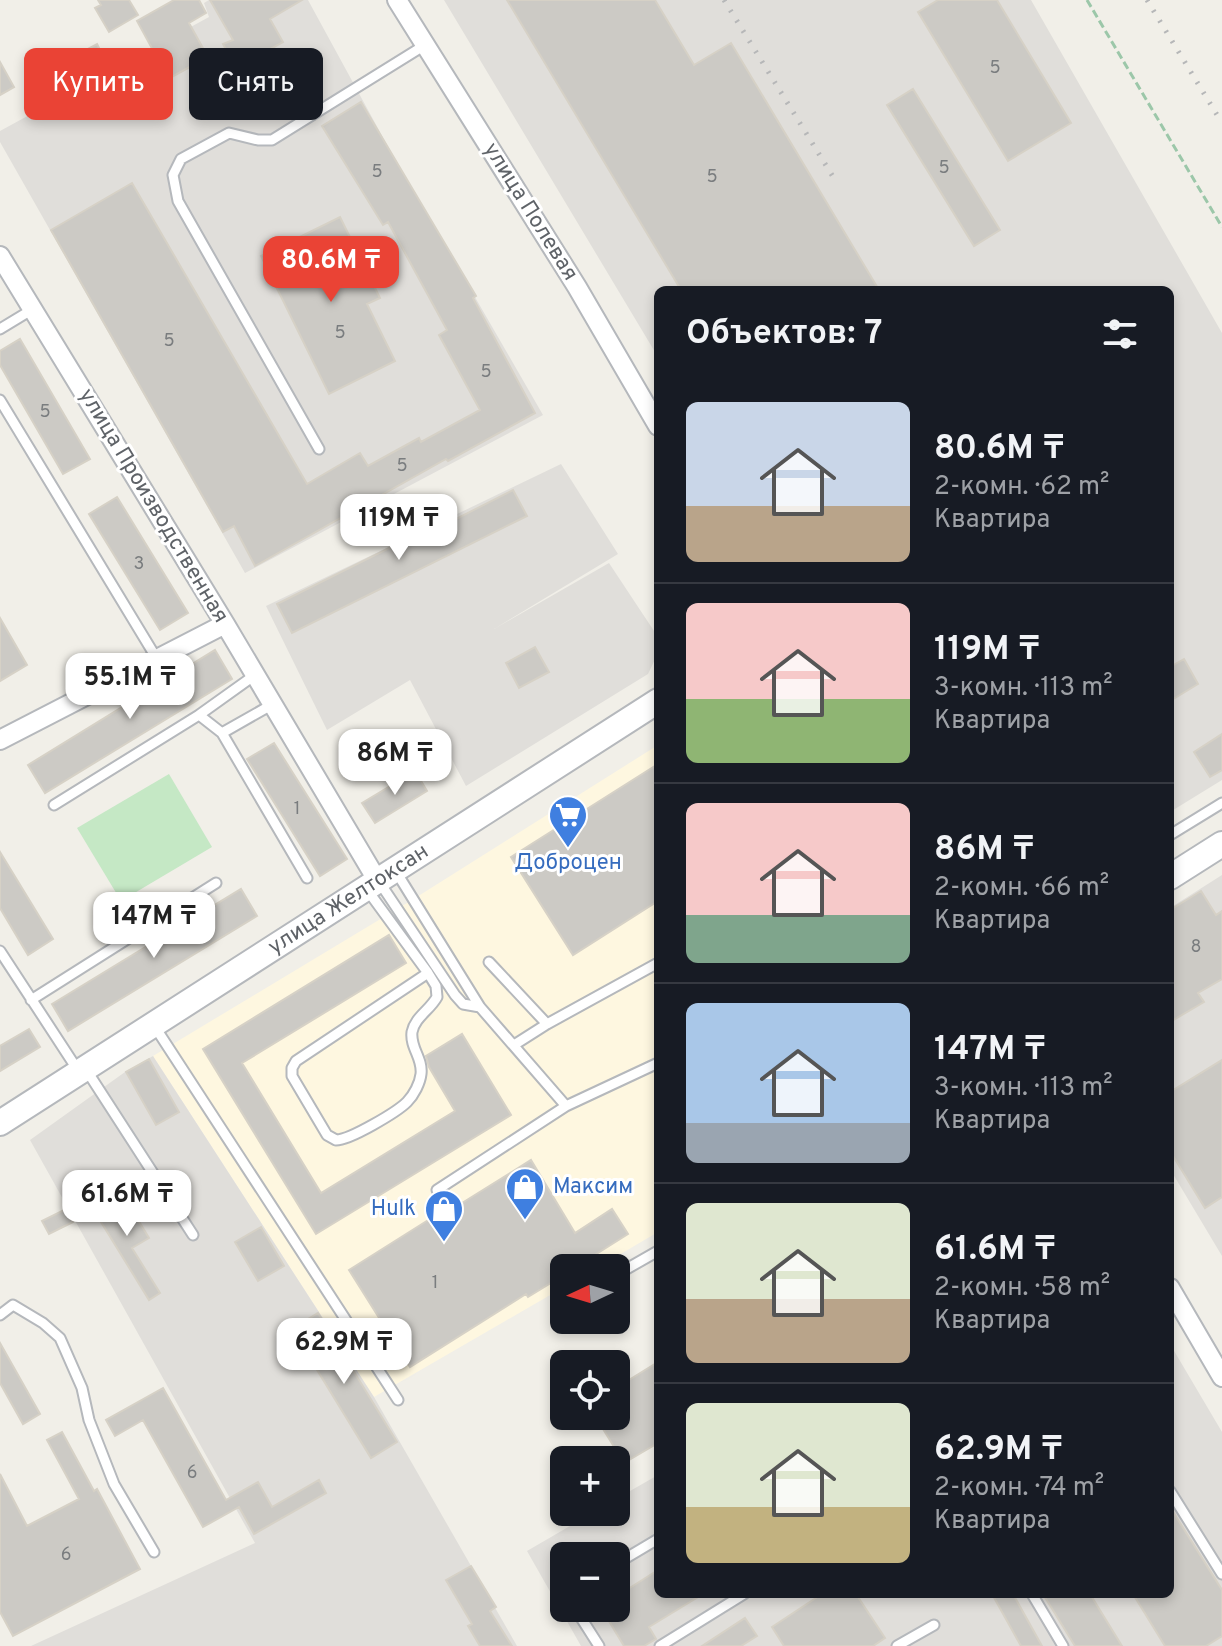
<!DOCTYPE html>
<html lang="ru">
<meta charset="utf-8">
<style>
:root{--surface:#171b24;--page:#20242c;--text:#f1f3f6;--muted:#9ea1a6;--line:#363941;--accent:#ea4335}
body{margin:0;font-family:Overpass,sans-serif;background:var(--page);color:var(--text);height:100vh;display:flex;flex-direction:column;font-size:30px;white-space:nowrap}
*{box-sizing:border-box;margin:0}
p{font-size:26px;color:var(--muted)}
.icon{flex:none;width:44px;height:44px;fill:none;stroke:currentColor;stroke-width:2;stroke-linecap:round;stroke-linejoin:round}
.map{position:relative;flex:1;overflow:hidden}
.panel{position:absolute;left:654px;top:286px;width:520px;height:1312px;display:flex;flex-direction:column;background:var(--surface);border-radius:12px;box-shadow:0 4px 12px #0003}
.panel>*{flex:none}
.hud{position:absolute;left:24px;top:48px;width:510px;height:72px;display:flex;gap:16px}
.needle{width:52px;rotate:266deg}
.buttons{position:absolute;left:550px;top:1254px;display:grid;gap:16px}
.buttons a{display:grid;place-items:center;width:80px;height:80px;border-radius:12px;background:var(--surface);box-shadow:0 4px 12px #0003;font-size:40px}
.price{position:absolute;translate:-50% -68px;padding:0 18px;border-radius:16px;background:#fff;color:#222;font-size:26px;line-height:52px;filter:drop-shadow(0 2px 4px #0008)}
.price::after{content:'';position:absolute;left:50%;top:48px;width:24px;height:18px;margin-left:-12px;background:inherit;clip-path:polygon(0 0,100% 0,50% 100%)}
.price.selected{background:var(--accent);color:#fff}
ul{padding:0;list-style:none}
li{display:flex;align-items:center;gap:24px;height:200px;padding:0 32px}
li+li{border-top:2px solid var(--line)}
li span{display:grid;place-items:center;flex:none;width:224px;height:160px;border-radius:12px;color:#555}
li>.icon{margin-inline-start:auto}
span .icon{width:96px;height:96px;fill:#fffc;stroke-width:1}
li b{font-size:34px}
h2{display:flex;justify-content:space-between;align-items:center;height:96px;padding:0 32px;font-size:34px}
.tag{padding:0 28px;border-radius:12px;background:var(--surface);box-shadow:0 4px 12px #0003;font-size:28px;line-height:72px}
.tag.selected{background:var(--accent);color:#fff}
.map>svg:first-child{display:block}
</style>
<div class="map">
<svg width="1222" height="1646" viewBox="0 0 1222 1646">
<rect width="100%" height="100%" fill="#f1efe8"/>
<path fill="#fef7e0" d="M658,745V1232L597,1268H564V1287L374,1397L153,1056L412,900Z"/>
<path fill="#e0deda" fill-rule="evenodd" d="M209,0H308L386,143L543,415L245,573L0,142V131L209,17L204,3Z
M444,0H1031L1222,333V780L1170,812V290H658V357Z
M561,464L618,554L494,629L609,563L658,637V653L648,674L466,786L410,680L327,730L266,606Z
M1222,875V1256L1170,1169V908Z
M153,1056L374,1397L517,1646H31L255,1543L30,1140L125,1072Z
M1170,1344L1222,1432V1646H581L527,1551L594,1512H616V1499L658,1475V1594H1170ZM564,1556H616V1608H564Z"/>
<path fill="#c5e8c5" d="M169,774L212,847L121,901L77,828Z"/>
<path fill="#cccac5" stroke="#d6d1c6" stroke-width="2" d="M98,0H129L138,15L109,32L95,8L101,5Z
M174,0H199L206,13L189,23L208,57L121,105L106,79L154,52L137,21Z
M210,0H302L270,19L283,42L265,52L282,83L253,99L223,44L233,40Z
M507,0H655L694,65L731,43L879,290H681Z
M938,0H997L1071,123L1008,161L918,12Z
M97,44L109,68L59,95L46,71Z
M0,62L14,87L0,95Z
M913,89L1000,230L974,246L887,105Z
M361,102L476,296L473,298L535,413L448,461L446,459L255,566L234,526L223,532L51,230L132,183L307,484L360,453L368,466L419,438L421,442L480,410L439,335L447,330L388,222L383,225L322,126Z
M340,217L380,298L367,304L395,361L329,394L261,256Z
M20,339L90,459L63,474L0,365V351Z
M513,490L527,516L292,633L277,604L401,542L403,546Z
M117,497L188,613L160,630L89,514Z
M0,618L27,665L0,681Z
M535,647L549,672L519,688L506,663Z
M215,650L232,679L45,793L28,765Z
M1184,659L1198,684L1170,701V667Z
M1222,734V770L1210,777L1194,752Z
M274,743L347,859L320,876L247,759Z
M658,764V901L573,955L511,857Z
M415,771L427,791L375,823L362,803Z
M0,852L53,939L28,955L0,908Z
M241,889L257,916L68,1031L52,1004Z
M1201,891L1216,915L1222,911V979L1198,993L1204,1002L1170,1022V910Z
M389,935L406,963L242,1063L321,1193L455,1111L429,1067L426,1056L462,1034L511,1115L316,1234L203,1049Z
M29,1029L40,1047L0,1071V1046Z
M149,1059L179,1112L156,1125L126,1072Z
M1222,1060V1197L1205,1208L1170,1151V1092Z
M531,1160L575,1233L612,1209L628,1234L574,1268H564V1275L528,1297L526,1294L410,1367L349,1270L460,1200L462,1203Z
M121,1192L149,1238L132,1248L160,1293L149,1300L93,1209Z
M66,1209L73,1222L49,1234L42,1221Z
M261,1227L284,1266L258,1281L235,1242Z
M318,1313L397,1442L371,1458L292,1329Z
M0,1343L40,1414L23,1424L0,1383Z
M658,1362V1443L624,1463L595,1416H616V1388Z
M163,1388L226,1500L258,1482L272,1507L319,1480L326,1493L254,1534L239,1507L203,1527L143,1420L115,1436L106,1420Z
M62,1432L94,1491L97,1489L140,1569L13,1636L0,1612V1474L27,1526L79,1499L47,1440Z
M1170,1507L1222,1590V1636L1206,1646H1165L1133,1594H1170Z
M471,1566L496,1607L490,1611L512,1646H480L468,1626L472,1624L446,1580Z
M658,1570V1594H703L649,1627L656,1639L644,1646H624L601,1608H616V1571L628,1589Z
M822,1594H856L885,1638L873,1646H784L772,1627Z
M992,1594H1013L1042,1646H1021Z
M1043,1594H1090L1122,1646H1075Z
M745,1618L757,1636L741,1646H702Z"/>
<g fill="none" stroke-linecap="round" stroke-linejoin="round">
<defs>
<path id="service" d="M0,329L33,309
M0,400L157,659
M319,449L178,201L173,175L181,159L229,133L258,140H272L425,45
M273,704L222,733L307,878
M199,715L255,675
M54,805L199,715L222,733
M1170,835L1222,803
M395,870L480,1007L566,1106
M380,883L455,995L463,1004L480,1007
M368,891L428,973L296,1061L292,1068V1076L327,1135L336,1140C350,1140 397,1112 407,1102C414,1095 420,1083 421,1074C423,1058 410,1048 412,1032C415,1017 430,1010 437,997L436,986L428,973
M0,951L79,1072
M489,962L547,1024
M31,1000L216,883
M155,1027L398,1400
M514,1045L547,1024L658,963
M87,1071L193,1235
M437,1190L566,1106L658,1063
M616,1275L658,1251
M0,1315L13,1305L43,1323L60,1338L82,1388L89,1420L114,1484L154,1552
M1170,1491L1222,1574
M616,1564L658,1539
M1032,1594L1063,1646
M578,1608V1613L599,1646
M660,1646L744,1594
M897,1646L934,1625"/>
<path id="minor" d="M397,0L577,287L658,426
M0,256L225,624L377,880
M0,740L225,624
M1170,1288L1222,1377"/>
<g id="tertiary">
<path d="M1170,877L1222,844"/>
<path id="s1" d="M0,1123L658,701"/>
</g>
</defs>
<use href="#service" stroke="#b5b8bc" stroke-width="13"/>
<use href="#minor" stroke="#b5b8bc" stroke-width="22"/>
<use href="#tertiary" stroke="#b5b8bc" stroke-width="28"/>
<path stroke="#9cc7a9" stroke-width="3" stroke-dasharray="8 4" stroke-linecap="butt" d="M1087,0L1222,227"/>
<use href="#service" stroke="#fff" stroke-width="9"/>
<use href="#minor" stroke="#fff" stroke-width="18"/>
<use href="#tertiary" stroke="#fff" stroke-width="24"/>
<path stroke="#b6b7b8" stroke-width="5" stroke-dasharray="2 10" stroke-linecap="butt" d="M724,0L835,180
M1147,0L1222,123"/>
</g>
<defs>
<symbol id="supermarket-pin" viewBox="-11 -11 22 30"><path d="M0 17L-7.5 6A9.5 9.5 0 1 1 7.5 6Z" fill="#3f7fe0" stroke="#fff"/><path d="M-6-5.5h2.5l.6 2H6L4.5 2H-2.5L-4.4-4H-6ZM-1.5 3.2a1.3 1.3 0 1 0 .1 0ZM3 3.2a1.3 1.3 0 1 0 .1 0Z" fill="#fff"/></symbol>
<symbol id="shop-pin" viewBox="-11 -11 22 30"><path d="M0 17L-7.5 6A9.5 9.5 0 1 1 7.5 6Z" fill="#3f7fe0" stroke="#fff"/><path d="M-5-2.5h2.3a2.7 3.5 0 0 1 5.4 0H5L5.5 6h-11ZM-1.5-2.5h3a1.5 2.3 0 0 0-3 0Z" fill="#fff"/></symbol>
</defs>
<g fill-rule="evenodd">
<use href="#supermarket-pin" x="546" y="793" width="44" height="60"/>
<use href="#shop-pin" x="503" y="1165" width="44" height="60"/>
<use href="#shop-pin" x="422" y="1187" width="44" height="60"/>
</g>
<g text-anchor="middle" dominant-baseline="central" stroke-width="6" stroke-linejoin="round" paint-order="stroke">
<g font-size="18" fill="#7a7d7f">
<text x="995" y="68">5</text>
<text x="944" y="168">5</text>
<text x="377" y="172">5</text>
<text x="712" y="177">5</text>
<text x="340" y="333">5</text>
<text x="169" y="341">5</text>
<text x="486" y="372">5</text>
<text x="45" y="412">5</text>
<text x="402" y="466">5</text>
<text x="139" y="564">3</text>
<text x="297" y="809">1</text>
<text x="1196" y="947">8</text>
<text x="435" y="1283">1</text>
<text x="192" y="1473">6</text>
<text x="66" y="1555">6</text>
</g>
<g font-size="22" fill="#5f6368" stroke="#fff">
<text transform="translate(530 212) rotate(58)">улица Полевая</text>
<text transform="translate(153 506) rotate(59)">улица Производственная</text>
<text stroke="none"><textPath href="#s1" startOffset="414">улица Желтоксан</textPath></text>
</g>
<g font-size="22" fill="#366cbe" stroke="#fff">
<text x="568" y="863">Доброцен</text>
<text x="553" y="1187" text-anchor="start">Максим</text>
<text x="416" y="1209" text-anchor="end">Hulk</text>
</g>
</g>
</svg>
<div class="buttons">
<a><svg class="needle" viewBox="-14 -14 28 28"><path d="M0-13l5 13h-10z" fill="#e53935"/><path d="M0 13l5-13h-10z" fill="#9ea1a6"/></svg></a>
<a><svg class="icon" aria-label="locate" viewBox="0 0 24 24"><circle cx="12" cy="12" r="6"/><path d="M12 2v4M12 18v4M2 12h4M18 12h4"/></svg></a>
<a>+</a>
<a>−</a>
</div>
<b class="price selected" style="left:331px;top:304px">80.6M ₸</b>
<b class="price" style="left:399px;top:562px">119M ₸</b>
<b class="price" style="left:130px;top:721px">55.1M ₸</b>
<b class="price" style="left:395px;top:797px">86M ₸</b>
<b class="price" style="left:154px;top:960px">147M ₸</b>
<b class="price" style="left:127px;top:1238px">61.6M ₸</b>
<b class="price" style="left:344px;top:1386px">62.9M ₸</b>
<div class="hud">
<a class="tag selected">Купить</a>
<a class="tag">Снять</a>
</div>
<section class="panel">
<h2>Объектов: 7<svg class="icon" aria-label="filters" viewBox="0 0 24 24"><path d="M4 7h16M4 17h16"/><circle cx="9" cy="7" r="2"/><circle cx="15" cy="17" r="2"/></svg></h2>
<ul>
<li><span style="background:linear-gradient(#c9d6e8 65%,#b9a48a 0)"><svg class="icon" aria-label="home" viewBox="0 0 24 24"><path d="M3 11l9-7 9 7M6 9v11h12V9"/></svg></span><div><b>80.6M ₸</b><p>2-комн. · 62 m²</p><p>Квартира</p></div></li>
<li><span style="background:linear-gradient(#f6c9c9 60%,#8fb573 0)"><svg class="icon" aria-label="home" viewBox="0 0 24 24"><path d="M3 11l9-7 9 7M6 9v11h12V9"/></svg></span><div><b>119M ₸</b><p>3-комн. · 113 m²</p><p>Квартира</p></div></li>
<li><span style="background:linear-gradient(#f6c9c9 70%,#7fa58c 0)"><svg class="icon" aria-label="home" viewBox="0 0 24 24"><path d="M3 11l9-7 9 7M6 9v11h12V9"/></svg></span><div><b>86M ₸</b><p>2-комн. · 66 m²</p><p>Квартира</p></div></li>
<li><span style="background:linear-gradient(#a9c7e8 75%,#9aa5b1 0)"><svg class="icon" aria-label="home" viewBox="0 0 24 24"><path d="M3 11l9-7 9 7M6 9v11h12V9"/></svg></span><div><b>147M ₸</b><p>3-комн. · 113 m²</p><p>Квартира</p></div></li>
<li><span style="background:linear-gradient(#dfe7d0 60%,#b9a48a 0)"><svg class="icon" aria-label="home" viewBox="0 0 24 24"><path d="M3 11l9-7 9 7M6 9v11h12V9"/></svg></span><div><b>61.6M ₸</b><p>2-комн. · 58 m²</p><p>Квартира</p></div></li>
<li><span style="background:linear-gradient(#dfe7d0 65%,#c2b280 0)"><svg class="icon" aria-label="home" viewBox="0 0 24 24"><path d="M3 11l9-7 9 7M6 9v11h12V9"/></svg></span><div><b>62.9M ₸</b><p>2-комн. · 74 m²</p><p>Квартира</p></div></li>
</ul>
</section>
</div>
